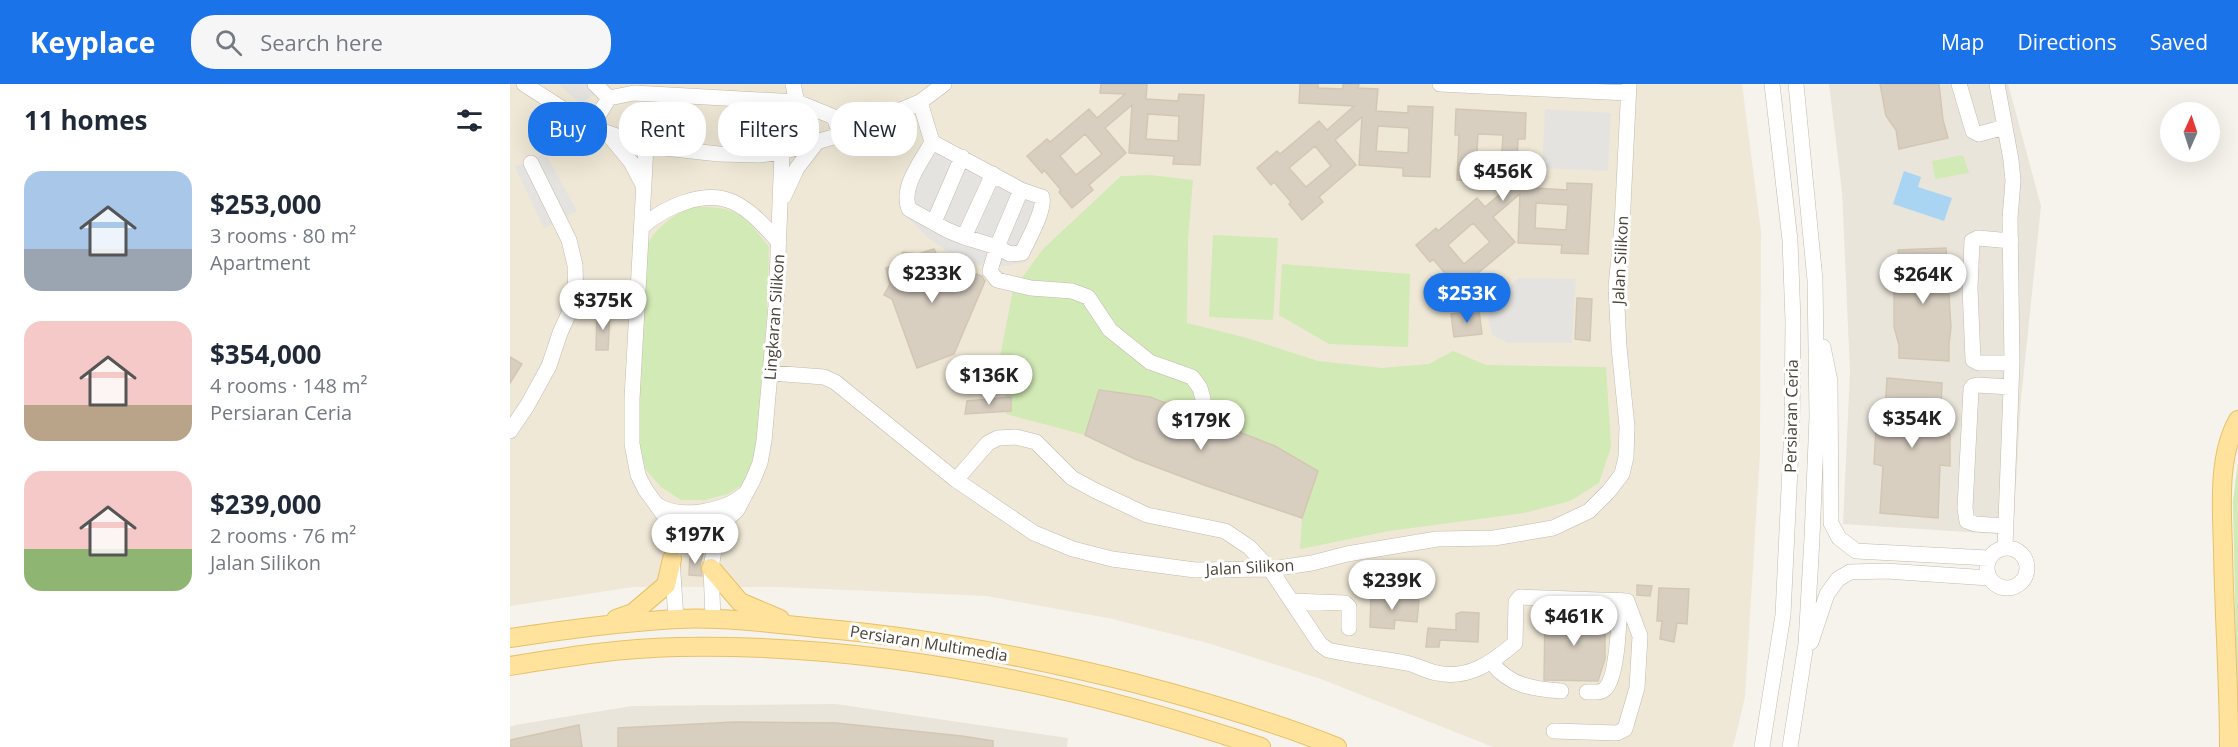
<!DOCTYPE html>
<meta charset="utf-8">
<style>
:root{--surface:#fff;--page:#f6f6f7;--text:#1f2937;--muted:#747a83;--accent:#1a73e8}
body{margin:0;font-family:"Open Sans",sans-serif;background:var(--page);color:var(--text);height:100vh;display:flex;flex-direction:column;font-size:22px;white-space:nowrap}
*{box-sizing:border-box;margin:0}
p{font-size:20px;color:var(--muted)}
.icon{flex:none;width:33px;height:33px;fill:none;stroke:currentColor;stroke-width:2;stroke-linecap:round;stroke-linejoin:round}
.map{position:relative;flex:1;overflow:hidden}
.sheet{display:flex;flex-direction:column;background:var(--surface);width:510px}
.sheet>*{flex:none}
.hud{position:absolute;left:18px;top:18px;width:570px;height:54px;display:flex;gap:12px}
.needle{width:39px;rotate:3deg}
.fabs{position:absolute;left:1650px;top:18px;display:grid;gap:12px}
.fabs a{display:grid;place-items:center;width:60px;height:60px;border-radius:50%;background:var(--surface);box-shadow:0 6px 24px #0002;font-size:30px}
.price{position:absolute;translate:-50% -51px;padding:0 14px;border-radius:21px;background:#fff;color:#222;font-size:20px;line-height:39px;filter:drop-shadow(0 2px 3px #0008)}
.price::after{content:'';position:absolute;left:50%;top:36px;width:18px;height:14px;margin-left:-9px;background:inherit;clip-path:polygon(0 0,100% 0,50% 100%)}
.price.selected{background:var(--accent);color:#fff}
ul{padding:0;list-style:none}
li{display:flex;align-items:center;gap:18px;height:150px;padding:0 24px}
li span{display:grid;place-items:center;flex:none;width:168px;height:120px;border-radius:18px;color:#555}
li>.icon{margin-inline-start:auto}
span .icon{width:72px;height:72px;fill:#fffc;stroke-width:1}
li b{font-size:26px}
h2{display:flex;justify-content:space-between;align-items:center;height:72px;padding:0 24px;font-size:26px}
.chip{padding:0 21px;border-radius:24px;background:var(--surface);box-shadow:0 6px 24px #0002;font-size:21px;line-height:54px}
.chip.selected{background:var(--accent);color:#fff}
header{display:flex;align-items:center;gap:36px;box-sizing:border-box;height:84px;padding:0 30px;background:var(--accent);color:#fff}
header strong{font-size:28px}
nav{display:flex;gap:33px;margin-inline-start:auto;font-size:21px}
.search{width:420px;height:54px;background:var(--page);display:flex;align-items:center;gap:15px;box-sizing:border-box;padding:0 21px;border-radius:24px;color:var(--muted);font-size:22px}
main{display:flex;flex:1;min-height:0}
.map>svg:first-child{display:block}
</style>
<header>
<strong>Keyplace</strong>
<div class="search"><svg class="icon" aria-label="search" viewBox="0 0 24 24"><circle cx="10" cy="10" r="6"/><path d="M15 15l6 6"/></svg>Search here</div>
<nav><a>Map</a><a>Directions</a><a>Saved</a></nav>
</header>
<main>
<section class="sheet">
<h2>11 homes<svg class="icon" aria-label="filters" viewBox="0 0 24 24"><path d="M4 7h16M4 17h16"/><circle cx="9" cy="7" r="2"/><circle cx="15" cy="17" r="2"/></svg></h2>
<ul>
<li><span style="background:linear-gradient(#a9c7e8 65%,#9aa5b1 0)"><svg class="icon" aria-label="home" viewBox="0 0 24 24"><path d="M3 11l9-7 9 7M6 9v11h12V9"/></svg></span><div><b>$253,000</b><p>3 rooms · 80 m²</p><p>Apartment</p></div></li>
<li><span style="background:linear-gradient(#f6c9c9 70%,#b9a48a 0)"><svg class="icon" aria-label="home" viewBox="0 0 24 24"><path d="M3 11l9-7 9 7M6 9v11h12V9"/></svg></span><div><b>$354,000</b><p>4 rooms · 148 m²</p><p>Persiaran Ceria</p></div></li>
<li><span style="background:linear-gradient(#f6c9c9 65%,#8fb573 0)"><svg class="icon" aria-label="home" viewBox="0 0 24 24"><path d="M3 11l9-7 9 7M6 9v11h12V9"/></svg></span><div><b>$239,000</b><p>2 rooms · 76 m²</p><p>Jalan Silikon</p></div></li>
</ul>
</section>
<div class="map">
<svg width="1728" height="663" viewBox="0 0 1728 663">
<rect width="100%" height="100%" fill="#f6f3ec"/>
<path fill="#eae5da" d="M1319,0H1498L1531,122L1511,315L1503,451L1333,440L1340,288L1332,107Z
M326,620L558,654L557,663H0V643L5,641L122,622Z"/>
<path fill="#efe8d6" d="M0,0H1232L1251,147L1250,370L1235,613L1223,663H983L811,595L701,560L603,535L476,512L268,503H123L0,522Z"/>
<path fill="#d2eab5" d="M1453,71L1459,89L1425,95L1422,77Z
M640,91L683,96L678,155L677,239L737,254L808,277L872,284L919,280L943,267L976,281L1096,283L1101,363L1089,399L1060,417L1014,429L879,447L790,465L792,434L808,387L765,362L640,313L589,306L575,351L496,330V310L487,288L503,206L533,165L611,92Z
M181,123C227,122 232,128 259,163L257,229L247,361L240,383L232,401L218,410L195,416H171L151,403L136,386L131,369L127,352L136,163C146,143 162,132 181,123Z
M703,151L768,154L763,236L699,233Z
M772,180L900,190L898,263L819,260L769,231Z
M1728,377V663L1723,417Z"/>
<path fill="#e5e3e0" d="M48,0H99L71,20Z
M1035,25L1101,29L1098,87L1032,84Z
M424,51L539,110L516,178L496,182H473L450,176L418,154L392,128L388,118L413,59Z
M35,69L67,127L34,144L5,83Z
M1008,194L1066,195L1062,259H998L982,251L978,235L980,226L985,216Z"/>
<path fill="#a9d4f2" d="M1394,87L1411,93L1408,103L1442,114L1434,137L1383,120Z"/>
<path fill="#d8cfc1" stroke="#d3c7b4" stroke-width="1.5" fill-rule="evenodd" d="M591,0H637L636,15L668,17L669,10L694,11L690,81L663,80L664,72L619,69L622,21L595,44L616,69L579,101L583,106L562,124L549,108L551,106L534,86L532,89L517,72L537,55L540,58L579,25L587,34L615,10L590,9ZM638,30L669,32L668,57L636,55ZM575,50L592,70L566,91L550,72Z
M790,0H808V4L833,5V0H849L848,4L868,5L866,27L898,29V22L923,23L920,93L893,92V84L849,81L852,33L825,56L846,81L809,113L813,118L792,136L779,120L781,118L764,98L761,101L747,84L767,67L770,70L809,37L817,46L844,22L789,19ZM868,42L899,44L898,69L866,67ZM805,62L821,82L796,103L779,84Z
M1370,0H1429L1433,36L1438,54L1389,65L1386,46L1376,32Z
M946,25L1016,29L1015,55H1008L1007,81L1026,82L1025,104L1057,106V99L1082,100L1078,170L1051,169L1052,161L1008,159L1010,110L983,133L1005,158L967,190L972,195L951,213L937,197L940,195L923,175L920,178L906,161L926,144L928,147L967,114L975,123L1003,99L947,96L949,51H945ZM968,50L993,51L991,82L966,81ZM1026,119L1058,121L1056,146L1025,144ZM963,139L980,158L954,180L938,161Z
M1436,164L1441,243L1439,260V277L1389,274V261L1384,243V199L1390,182L1388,166Z
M424,165L430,177L472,192L475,197L444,270L407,284L382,215L374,211L380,200L376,184L388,181L393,168L408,170Z
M1067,214L1082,215L1080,257L1065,255Z
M969,226L972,250L944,253L941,230Z
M87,228H100L98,266H86Z
M0,273L12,280L0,299Z
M1377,294L1432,299L1430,349L1440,350V382L1430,381L1428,434L1370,429L1373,382L1364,380L1366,344L1374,345Z
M589,306L640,313L765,362L808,387L792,434L694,401L625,375L575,351Z
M501,313V327L455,330L457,317Z
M180,470H193L190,481L192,492L179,491Z
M1127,501L1142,502L1140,512L1127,511Z
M1149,504L1179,505L1177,540L1167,539L1164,558L1150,555L1152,537H1147Z
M861,512L909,516L907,538L885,536L884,545L860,543Z
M951,528L969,529L968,558L930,556L929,563H916L918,544L946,546V530Z
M1035,530L1095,531V575L1088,597L1034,596Z
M225,638L326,639L452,652L483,657V663H108V644Z
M69,641L72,663H0V656Z"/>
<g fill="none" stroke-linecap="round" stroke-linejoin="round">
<defs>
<path id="minor" d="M14,0L81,43L136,62L209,70L249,71L272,68L330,51L410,18L434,0
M85,0L99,14
M283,0L287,18
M930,0L1118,9
M1449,0L1463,47L1469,50L1495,43
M1487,0L1501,76L1503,97L1500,134L1502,279L1495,463
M99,14L124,9L287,18L324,33L330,51
M410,18L422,58C412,77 390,103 399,125L437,146L454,153L487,163L500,170L512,169C518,155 535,127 532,113L511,106L422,58
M81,43L99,14
M97,49L121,78L133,101
M136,62L122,315V360L128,391L135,405L161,441L166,456L162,475L166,535
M511,106L487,163L480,187L487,196L521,204L562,207L578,213L600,246L640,278L682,293L690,304L693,315
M274,112L287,84L307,58
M424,138L452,73
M133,142C155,123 194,105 223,118C242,127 255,143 269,158
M454,153L483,90
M1501,157L1468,154L1462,157L1460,204L1463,276L1469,279H1502
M66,214L128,216
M1313,263L1320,297L1321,439L1329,454L1346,467L1479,474
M261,289L314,293L325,298L446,396L524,449L563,465L602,475L685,486L760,485L802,479L837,470L927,455L984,454L1043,444L1079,427L1099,407L1112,390L1116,373L1117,343L1109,263L1106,203L1112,142L1119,0
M0,347L17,322L39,282L50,249L66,214L65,181L59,156L21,79
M446,396L478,359L488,354L506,353L526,358L562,394L584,406L637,431L715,447L739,463L760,485L810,560L818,566C844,572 870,574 896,579C907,581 916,587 927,589C958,596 983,578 1005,559L1006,518L1010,513L1117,517L1130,552L1127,604L1115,645L1107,649L1044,647
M146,420C167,436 215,428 233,411
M1496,442L1465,440L1457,437L1455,424L1461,305L1463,302L1467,301L1500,303
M1477 484a20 20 0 1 1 40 0a20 20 0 1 1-40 0Z
M782,517L835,519L839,523V544
M203,535L201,484L205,460L215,437L227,426L243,396L250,379L254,357L266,222L272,68
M1301,558L1317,510L1328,495L1340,488L1376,487L1479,494
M982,579C1000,602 1023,605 1051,607
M1077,608C1083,608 1091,609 1095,605C1108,593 1109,534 1110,516
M1252,663L1273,531L1282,342L1283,237L1280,156L1262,0
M1280,663L1296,560L1302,454L1307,333L1305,196L1286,0"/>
<path id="major" d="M201,484L230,518L270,535
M106,535L123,529L156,501L162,475
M0,554C55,546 111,538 167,535C213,533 261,539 307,544C414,553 520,573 624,599C693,617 761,637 827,663
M0,582C55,573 111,564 167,563C365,559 564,600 751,663
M1719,663C1719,597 1714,532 1713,466C1712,425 1707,373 1728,336"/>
</defs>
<use href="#minor" stroke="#c2bbae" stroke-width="16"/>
<use href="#major" stroke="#e6c16a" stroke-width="20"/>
<use href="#minor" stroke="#fff" stroke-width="15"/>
<use href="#major" stroke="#ffe39c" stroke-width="18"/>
</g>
<g text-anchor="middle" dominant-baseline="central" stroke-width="6" stroke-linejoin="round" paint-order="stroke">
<g font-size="16" fill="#4b4439" stroke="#fff">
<text transform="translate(1110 176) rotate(-87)">Jalan Silikon</text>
<text transform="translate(264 233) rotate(-86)">Lingkaran Silikon</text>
<text transform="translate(1281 332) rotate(-89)">Persiaran Ceria</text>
<text transform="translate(740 483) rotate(-3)">Jalan Silikon</text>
<text transform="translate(419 559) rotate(9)">Persiaran Multimedia</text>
</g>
</g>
</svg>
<div class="fabs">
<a><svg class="needle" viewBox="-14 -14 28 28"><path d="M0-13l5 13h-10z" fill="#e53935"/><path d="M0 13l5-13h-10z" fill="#747a83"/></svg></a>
</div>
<b class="price" style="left:993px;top:118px">$456K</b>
<b class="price" style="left:422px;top:220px">$233K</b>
<b class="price" style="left:1413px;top:221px">$264K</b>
<b class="price selected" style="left:957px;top:240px">$253K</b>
<b class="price" style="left:93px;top:247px">$375K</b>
<b class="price" style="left:479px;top:322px">$136K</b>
<b class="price" style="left:1402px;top:365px">$354K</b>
<b class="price" style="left:691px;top:367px">$179K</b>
<b class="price" style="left:185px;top:481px">$197K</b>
<b class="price" style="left:882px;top:527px">$239K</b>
<b class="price" style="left:1064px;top:563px">$461K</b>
<div class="hud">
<a class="chip selected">Buy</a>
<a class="chip">Rent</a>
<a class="chip">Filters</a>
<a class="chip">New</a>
</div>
</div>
</main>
